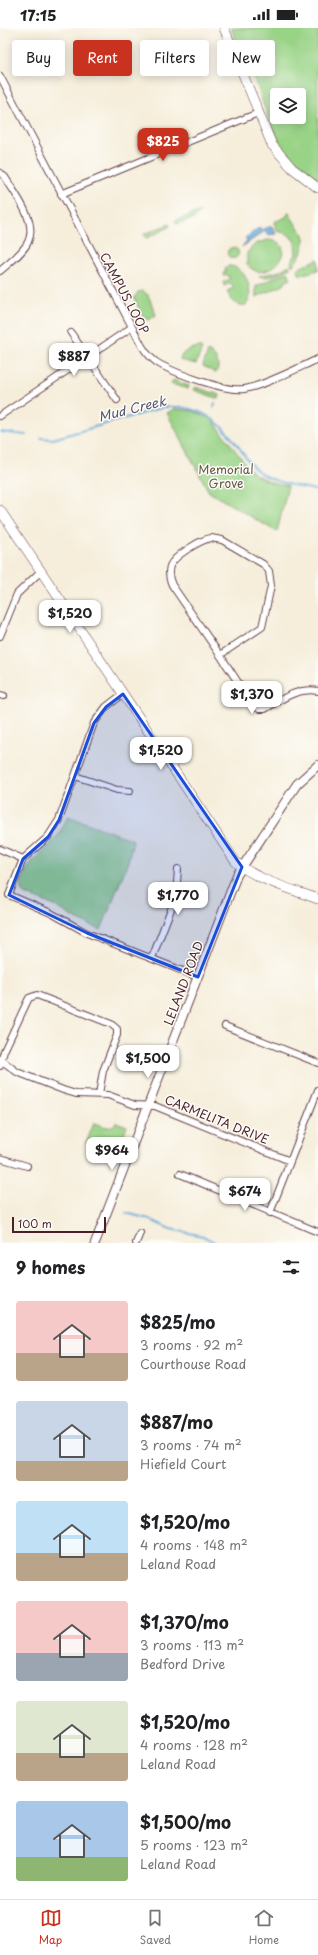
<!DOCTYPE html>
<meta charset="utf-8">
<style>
:root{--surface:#fff;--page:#f2f2f2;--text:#202124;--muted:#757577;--line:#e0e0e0;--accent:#c8321e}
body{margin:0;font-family:"Playpen Sans",sans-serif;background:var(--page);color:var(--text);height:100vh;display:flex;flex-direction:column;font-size:15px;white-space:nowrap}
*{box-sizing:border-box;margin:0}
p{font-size:13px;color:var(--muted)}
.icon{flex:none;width:22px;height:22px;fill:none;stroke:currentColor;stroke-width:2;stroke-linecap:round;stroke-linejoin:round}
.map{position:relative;height:1215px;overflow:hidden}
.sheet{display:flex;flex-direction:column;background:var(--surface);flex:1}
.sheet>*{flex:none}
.guide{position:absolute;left:12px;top:12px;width:294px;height:36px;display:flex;gap:8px}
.fabs{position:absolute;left:270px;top:60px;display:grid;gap:8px}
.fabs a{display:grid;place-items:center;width:36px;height:36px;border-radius:4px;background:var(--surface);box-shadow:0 2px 10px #0003;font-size:20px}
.scale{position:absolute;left:12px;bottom:10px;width:94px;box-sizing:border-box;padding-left:4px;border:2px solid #4a1f2b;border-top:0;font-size:11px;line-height:14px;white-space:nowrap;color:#4a1f2b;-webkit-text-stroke:3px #fdfcf7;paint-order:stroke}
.price{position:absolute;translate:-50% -34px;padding:0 9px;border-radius:8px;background:#fff;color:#222;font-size:13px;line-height:26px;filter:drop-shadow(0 1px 2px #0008)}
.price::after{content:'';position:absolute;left:50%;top:24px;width:12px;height:9px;margin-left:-6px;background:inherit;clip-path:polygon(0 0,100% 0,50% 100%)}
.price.active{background:var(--accent);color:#fff}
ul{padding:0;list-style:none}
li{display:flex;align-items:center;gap:12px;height:100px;padding:0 16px}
li span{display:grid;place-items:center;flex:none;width:112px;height:80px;border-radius:4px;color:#555}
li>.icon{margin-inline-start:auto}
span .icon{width:48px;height:48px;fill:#fffc;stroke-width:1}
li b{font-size:17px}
h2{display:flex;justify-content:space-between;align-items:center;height:48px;padding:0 16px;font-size:17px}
.tag{padding:0 14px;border-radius:4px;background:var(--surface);box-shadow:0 2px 10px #0003;font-size:14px;line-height:36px}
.tag.active{background:var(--accent);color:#fff}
.status{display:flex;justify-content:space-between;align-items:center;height:28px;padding:0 20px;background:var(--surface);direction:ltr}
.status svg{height:11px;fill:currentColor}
.tabs{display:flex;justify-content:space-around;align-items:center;height:56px;border-top:1px solid var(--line);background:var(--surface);font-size:11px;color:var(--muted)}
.tabs a{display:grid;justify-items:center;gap:2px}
.tabs .active{color:var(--accent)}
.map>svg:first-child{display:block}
</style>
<div class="status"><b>17:15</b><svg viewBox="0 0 49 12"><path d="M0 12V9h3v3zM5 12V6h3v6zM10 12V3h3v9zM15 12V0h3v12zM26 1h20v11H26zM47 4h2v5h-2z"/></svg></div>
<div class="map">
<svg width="318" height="1215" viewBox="0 0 318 1215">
<rect width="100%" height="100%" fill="#fdfcf7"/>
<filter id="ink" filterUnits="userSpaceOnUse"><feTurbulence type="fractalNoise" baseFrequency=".025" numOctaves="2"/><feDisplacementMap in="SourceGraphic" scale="8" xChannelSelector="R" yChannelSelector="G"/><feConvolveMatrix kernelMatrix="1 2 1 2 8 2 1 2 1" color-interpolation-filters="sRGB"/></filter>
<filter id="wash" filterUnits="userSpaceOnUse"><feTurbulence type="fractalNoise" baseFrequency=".012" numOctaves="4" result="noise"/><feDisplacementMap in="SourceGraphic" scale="16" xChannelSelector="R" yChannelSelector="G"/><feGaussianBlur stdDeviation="0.9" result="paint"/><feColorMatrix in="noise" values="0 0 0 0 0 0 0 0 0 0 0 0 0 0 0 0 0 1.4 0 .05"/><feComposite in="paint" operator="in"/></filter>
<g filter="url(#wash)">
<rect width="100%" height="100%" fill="#f6eedb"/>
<path fill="#99d386" stroke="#727958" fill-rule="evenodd" d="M231,0H318V151C272,124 268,84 251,41L248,42ZM277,67H299V89H277Z
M200,183L201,184L193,191L177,196L175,193Z
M289,184C292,192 296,196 301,203C309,214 300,230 292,238L291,234L296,226L295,214L288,206L277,203L274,194L286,189Z
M169,196L170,198C162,203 155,207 146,210L144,206Z
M267,212C305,213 266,262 247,236V225L255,216Z
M227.5 225a5.5 5.5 0 1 1 11 0a5.5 5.5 0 1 1-11 0Z
M318,231V242L300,247L297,241Z
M289,237L290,240C281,246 270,251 259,248L280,243Z
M228,238C245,237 256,264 246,277C236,279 230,271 227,263L234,260L231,255L224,258L223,254L230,251L227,246L223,248L224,244L226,243L225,240Z
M288,244L291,251L285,254L284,257L256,269V258Z
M143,263L148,267L156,287L149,292L143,289L134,270L138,264Z
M200,319L202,321L196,336L180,332C182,322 192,320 200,319Z
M208,323C216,328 221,336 216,345L203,338Z
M173,352L189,358L188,361L171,356Z
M195,359L220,367L219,371L194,362Z
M174,381L193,383L212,391L247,438L256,447L271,454L288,458L277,504L209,464L167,385Z
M68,788L133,812L128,834L101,902L76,891L57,879L23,865C19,859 20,856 23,850C31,828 42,827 56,810C61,804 64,796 68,788Z
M116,1094L127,1098L116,1126L86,1115L94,1095L106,1099L113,1098Z"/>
<path fill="#63a9d9" stroke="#566482" d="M272,198L276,206L268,207L265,203L242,219L247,212L245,210L260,199L261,202Z"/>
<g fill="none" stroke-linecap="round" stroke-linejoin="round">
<path stroke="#63a9d9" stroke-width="2" d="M214,379L215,375
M0,404L26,407
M41,410L53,411L164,379C199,377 218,390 238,418C245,428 250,438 259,444C275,455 299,458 318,463
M126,1185L149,1191L170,1201L203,1208L216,1215"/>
</g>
</g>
<g filter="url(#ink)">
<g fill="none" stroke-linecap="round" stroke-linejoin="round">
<defs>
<path id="minor" d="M0,48L142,318C147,326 153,333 161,337C178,346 226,364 244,361C264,358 298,340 318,331
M0,145L5,149C15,166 38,194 28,214C23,225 9,235 0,243
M61,166L258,85
M71,305L117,372
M0,388L132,299
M211,510L222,512L263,536L269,543L271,558L262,599L220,627L172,557C169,551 168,545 170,538C174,528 200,512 211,510Z
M0,608L17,566L41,543
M220,627L253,677L259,681H265C282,671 298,659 318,663
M123,666L106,679L94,695L59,792L48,809L23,831L9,867L51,885L87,905L198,949
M0,667L4,668
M75,748L117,762L130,763
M0,821L23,831
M152,930L176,868L178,841
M225,998L318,1035
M0,1031L17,1044L63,1062L76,1066L108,1067L135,1077L155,1078L290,1133
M0,1038L4,1023L27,974L29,970L37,967L111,996L117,1001V1007L103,1043L99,1066
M0,1130L27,1138
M180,1146L318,1204
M270,1185L318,1062
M136,1215L140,1205"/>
<path id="tertiary" d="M95,1215L237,847L297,756L318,737"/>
<path id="secondary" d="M224,0L272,117L292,140L318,160
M0,482L235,833C253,851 294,862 318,871"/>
</defs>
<use href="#minor" stroke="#643e45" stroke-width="8"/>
<use href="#tertiary" stroke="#643e45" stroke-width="10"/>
<use href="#secondary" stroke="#643e45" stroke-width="10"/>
<use href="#minor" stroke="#fff" stroke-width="6"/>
<use href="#tertiary" stroke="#fff" stroke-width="8"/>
<use href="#secondary" stroke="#fff" stroke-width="9"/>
</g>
</g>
<path fill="#1d4ed8" fill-opacity="0.2" stroke="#1d4ed8" stroke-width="3" stroke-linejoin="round" d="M123,666L242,839L198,949L87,905L9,867L23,831L48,809L59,792L94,695L106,679Z"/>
<g text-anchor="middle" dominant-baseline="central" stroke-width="3" stroke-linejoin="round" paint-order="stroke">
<g font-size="12" fill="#4a1f2b" stroke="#fdfcf7">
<text transform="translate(125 265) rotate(62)">CAMPUS LOOP</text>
<text transform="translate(183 955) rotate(-69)">LELAND ROAD</text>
<text transform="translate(217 1091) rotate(22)">CARMELITA DRIVE</text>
</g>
<g font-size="12" fill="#625546" stroke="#fdfcf7">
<text x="226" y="441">Memorial<tspan x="226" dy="14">Grove</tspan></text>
</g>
<g font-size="13" font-style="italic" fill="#545671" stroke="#fdfcf7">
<text transform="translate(132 380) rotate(-14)">Mud Creek</text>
</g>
</g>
</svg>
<div class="fabs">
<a><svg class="icon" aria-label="layers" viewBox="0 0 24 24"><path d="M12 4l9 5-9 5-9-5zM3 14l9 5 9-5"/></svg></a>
</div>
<div class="scale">100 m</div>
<b class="price active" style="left:163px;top:134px">$825</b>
<b class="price" style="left:74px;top:349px">$887</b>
<b class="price" style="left:70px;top:606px">$1,520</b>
<b class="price" style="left:252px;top:687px">$1,370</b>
<b class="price" style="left:161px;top:743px">$1,520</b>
<b class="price" style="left:178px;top:888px">$1,770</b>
<b class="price" style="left:148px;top:1051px">$1,500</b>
<b class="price" style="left:112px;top:1143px">$964</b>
<b class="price" style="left:245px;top:1184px">$674</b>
<div class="guide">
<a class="tag">Buy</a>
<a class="tag active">Rent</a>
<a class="tag">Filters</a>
<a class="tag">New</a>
</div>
</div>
<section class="sheet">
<h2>9 homes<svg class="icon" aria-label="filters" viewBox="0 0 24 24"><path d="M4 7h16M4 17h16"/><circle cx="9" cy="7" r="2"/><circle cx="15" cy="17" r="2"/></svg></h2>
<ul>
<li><span style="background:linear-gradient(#f6c9c9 65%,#b9a48a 0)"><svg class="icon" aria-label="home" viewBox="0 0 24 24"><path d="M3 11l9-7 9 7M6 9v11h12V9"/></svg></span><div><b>$825/mo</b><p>3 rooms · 92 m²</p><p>Courthouse Road</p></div></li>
<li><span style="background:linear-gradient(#c9d6e8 75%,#b9a48a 0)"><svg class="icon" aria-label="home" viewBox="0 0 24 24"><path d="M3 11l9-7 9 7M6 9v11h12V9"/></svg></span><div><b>$887/mo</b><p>3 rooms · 74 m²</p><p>Hiefield Court</p></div></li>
<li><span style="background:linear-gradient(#bfe0f5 65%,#b9a48a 0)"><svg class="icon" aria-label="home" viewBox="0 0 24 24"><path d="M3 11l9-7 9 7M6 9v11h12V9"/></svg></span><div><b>$1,520/mo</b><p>4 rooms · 148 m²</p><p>Leland Road</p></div></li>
<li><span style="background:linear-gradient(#f6c9c9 65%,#9aa5b1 0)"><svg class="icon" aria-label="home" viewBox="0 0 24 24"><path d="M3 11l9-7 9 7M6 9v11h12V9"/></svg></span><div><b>$1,370/mo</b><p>3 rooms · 113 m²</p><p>Bedford Drive</p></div></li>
<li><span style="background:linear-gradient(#dfe7d0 65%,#b9a48a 0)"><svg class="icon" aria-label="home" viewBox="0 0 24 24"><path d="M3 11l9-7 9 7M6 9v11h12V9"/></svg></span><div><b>$1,520/mo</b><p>4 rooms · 128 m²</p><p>Leland Road</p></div></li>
<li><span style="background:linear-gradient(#a9c7e8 70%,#8fb573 0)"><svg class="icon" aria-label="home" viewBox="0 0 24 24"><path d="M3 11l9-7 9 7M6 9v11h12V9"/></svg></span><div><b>$1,500/mo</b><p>5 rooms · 123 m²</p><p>Leland Road</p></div></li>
</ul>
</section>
<nav class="tabs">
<a class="active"><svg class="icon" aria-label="map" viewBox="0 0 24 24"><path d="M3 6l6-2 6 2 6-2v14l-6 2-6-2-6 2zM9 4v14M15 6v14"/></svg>Map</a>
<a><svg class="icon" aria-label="saved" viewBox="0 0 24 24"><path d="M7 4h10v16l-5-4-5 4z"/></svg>Saved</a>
<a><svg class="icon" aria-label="home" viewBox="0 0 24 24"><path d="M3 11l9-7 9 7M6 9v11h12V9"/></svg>Home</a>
</nav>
